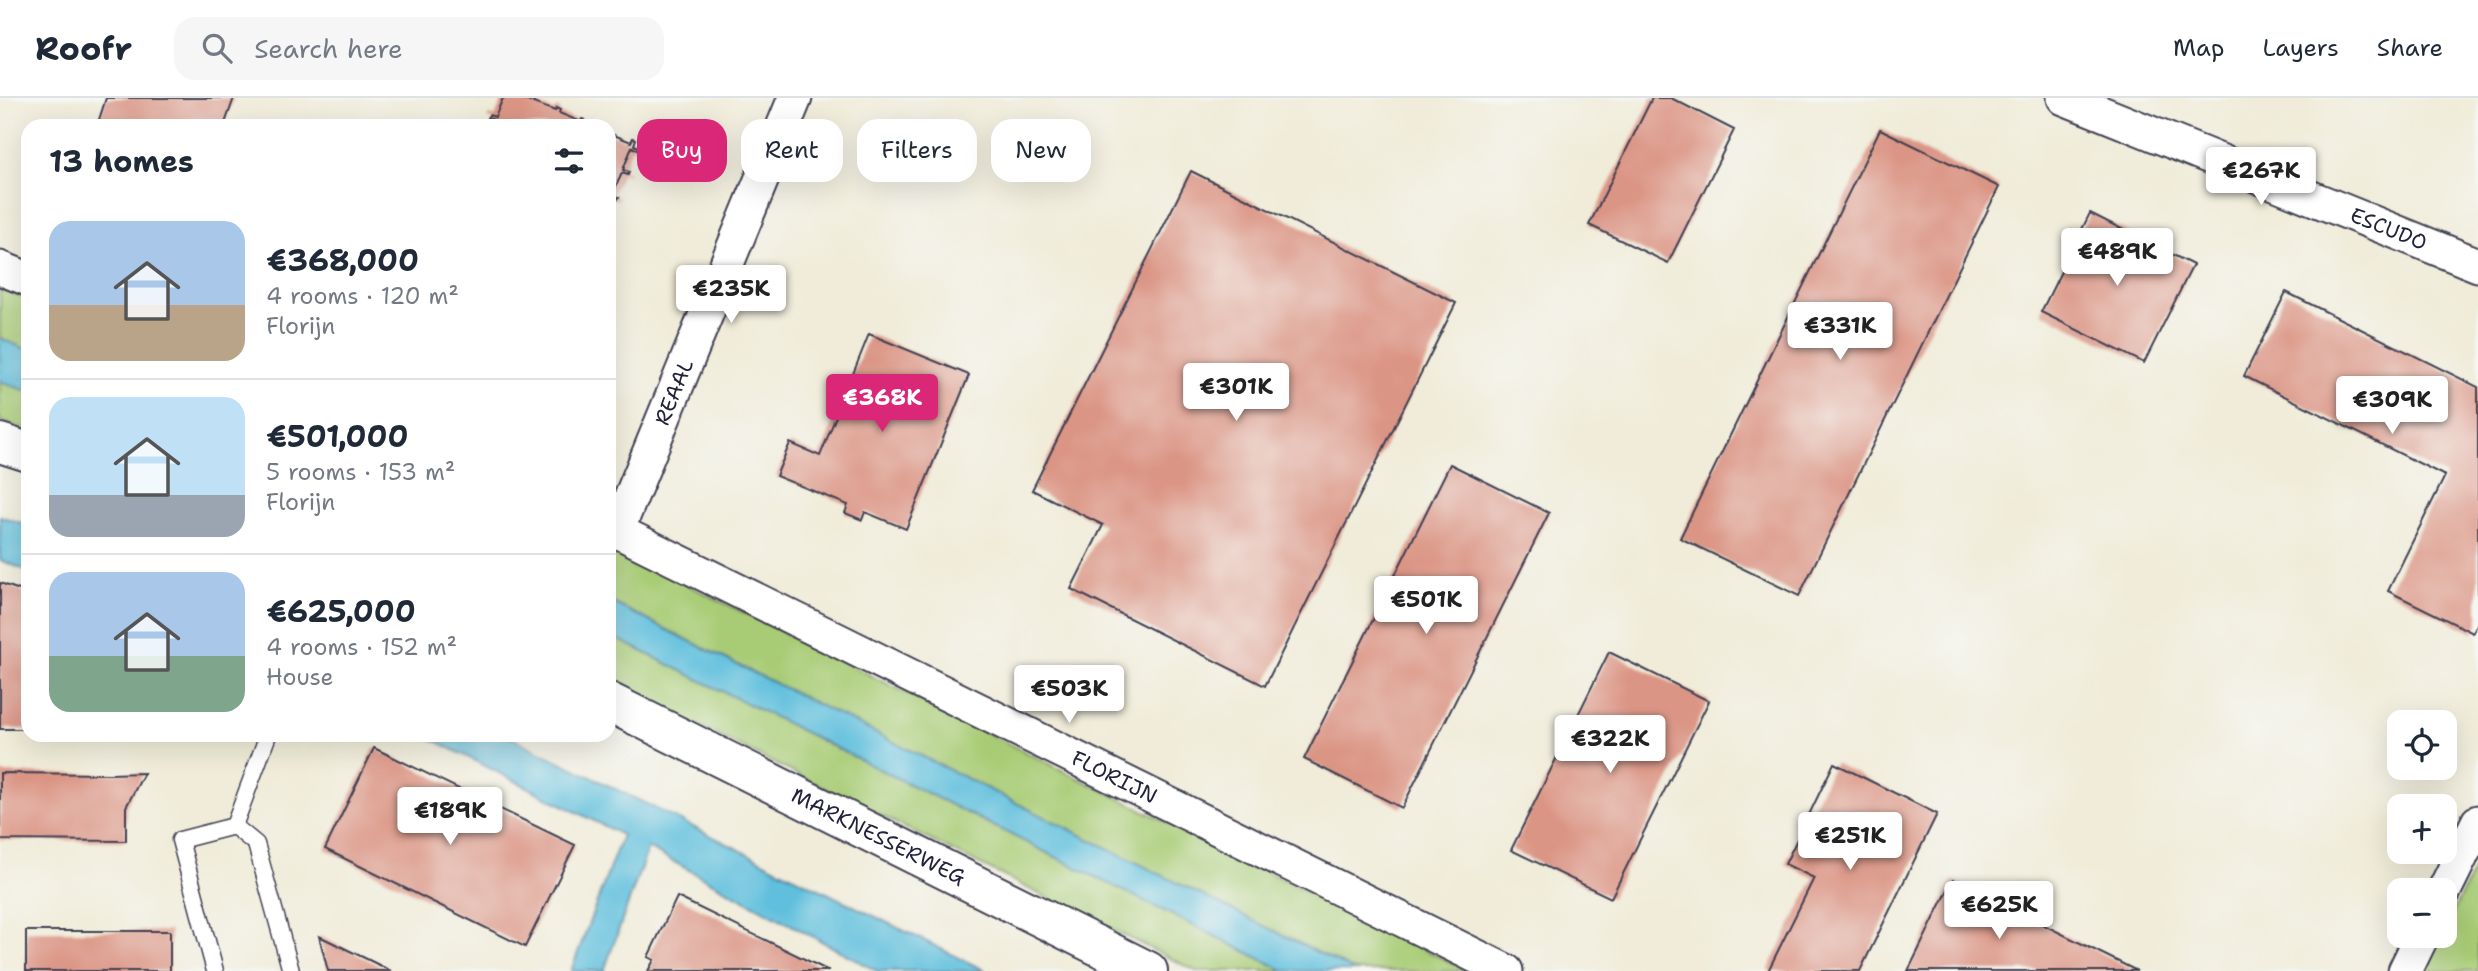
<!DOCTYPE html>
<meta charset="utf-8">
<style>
:root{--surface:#fff;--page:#f6f6f7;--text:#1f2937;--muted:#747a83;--line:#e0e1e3;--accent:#db2777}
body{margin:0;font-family:"Shantell Sans",sans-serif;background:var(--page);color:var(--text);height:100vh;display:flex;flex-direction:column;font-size:26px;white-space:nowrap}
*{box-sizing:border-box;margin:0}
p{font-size:23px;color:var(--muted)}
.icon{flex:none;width:38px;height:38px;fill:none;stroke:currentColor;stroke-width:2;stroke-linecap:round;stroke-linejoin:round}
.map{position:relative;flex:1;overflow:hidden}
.panel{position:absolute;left:21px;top:21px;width:595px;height:623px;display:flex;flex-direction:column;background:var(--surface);border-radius:21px;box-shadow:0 7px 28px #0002}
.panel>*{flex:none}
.banner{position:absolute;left:637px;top:21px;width:665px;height:63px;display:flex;gap:14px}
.tools{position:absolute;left:2387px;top:612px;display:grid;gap:14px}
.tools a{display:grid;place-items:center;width:70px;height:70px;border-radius:14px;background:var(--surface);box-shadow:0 7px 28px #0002;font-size:35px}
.price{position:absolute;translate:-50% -60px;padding:0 16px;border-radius:7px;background:#fff;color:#222;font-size:23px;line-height:46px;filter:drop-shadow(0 2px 4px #0008)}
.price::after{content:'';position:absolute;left:50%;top:42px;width:21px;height:16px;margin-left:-10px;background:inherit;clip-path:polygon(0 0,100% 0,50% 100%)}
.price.on{background:var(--accent);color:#fff}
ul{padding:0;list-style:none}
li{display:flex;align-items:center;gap:21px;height:175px;padding:0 28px}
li+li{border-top:2px solid var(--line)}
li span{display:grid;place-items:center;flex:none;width:196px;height:140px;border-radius:21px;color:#555}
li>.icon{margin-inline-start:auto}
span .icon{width:84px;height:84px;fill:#fffc;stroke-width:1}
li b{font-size:30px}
h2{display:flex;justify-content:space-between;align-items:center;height:84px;padding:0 28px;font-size:30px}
.tag{padding:0 24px;border-radius:21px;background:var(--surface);box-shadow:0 7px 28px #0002;font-size:24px;line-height:63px}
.tag.on{background:var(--accent);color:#fff}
header{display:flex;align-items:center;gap:42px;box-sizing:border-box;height:98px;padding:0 35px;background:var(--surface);border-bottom:2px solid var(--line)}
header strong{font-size:33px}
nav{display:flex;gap:38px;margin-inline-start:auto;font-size:24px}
.search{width:490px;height:63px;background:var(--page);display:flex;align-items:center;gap:18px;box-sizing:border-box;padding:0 24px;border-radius:21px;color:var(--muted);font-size:26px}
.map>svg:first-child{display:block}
</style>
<header>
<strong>Roofr</strong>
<div class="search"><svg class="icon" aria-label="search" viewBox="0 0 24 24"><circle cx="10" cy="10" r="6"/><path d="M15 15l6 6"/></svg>Search here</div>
<nav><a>Map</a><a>Layers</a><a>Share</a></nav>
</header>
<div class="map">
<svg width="2478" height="873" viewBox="0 0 2478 873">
<rect width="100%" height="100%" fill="#f6f6f2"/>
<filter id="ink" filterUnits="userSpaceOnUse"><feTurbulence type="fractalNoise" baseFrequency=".0143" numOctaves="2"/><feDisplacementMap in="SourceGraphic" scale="14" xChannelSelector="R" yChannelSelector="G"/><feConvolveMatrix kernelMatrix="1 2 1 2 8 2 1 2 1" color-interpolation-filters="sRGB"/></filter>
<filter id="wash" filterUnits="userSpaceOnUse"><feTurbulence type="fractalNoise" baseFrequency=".00686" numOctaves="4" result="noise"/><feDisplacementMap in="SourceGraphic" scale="28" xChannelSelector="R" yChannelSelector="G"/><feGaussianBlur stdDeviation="1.57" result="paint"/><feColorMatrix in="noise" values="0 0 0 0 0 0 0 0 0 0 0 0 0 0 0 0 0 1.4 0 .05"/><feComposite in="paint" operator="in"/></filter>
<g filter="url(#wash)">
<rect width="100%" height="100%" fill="#f0ecd9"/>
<path fill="#a8cc75" stroke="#657758" stroke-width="2" d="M0,191L28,201V252L0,240Z
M0,284L28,293V332L0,323Z
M609,448L1468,873H1355L609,503Z
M609,537L1285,873H1196L609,584Z
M2478,763V873H2424L2441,838H2445V830Z"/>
<path fill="#5fbfdd" stroke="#40708c" stroke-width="2" d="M0,240L28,252V293L0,284Z
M0,418L28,427V473L0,462Z
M609,503L1355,873H1285L609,537Z
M424,637H506L986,873H877L648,750L604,873H571L622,737Z"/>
<g id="blocks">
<path fill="#db9585" d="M106,0H234L224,28H97Z
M503,0H521L530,4L531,0L535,1L533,5L555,13L556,10L560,12L559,15L581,24L582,21L585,22L584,25L591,28H491L494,22L487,20L489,17L495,19Z
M1652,0H1671L1734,32L1668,165L1589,127Z
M1880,31L1999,89L1799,498L1680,440Z
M609,35L631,44L633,40L636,41L634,47L639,49L638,52L632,49L623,72L629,74L628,77L622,75L612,97L619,99L617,102L611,100L609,105Z
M1191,73L1456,205L1265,588L1071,491L1103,427L1032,392Z
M2090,115L2193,167L2144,265L2041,214Z
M2286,194L2478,289V525L2473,535L2388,493L2445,378L2244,278Z
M869,236L969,277L906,431L865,414L862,422L845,415L848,407L776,378L790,345L820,358Z
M1450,366L1549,415L1402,710L1304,661Z
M0,485L28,495V631H0Z
M1609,554L1709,603L1611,800L1511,752Z
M374,650L575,747L525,849L325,751Z
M1834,665L1937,716L1860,873H1768L1814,780L1785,766Z
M0,675L109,676L144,675L126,709V743L0,742Z
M1953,782L2137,873H1908Z
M677,799L829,873H648L654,862L648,859Z
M26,833H170V873H26Z
M319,838L373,864L391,873H328Z"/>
</g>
</g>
<g filter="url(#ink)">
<use href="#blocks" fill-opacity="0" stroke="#414053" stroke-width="2"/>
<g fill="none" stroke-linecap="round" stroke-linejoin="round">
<defs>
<path id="service" d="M268,637L234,728L256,746L291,873
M215,873L180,742L234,728"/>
<g id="minor">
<path id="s1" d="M2064,0L2478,167"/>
<path d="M0,170L28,181"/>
<path id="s2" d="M609,429L1506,873"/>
<path id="s3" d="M617,433L795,0"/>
<path d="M2444,793L2478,724"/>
<path d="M2405,873L2422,838"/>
</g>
<g id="secondary">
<path d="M0,345L28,354"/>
<path id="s4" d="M609,604L1148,873"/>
</g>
</defs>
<use href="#service" stroke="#414053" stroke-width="19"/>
<use href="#minor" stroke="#414053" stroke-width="37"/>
<use href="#secondary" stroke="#414053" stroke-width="42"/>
<use href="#service" stroke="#fff" stroke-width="16"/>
<use href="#minor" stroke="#fff" stroke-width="33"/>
<use href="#secondary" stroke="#fff" stroke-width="38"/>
</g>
</g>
<g text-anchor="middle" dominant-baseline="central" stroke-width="6" stroke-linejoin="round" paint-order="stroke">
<g font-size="21" fill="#22223b" stroke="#f6f6f2">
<text stroke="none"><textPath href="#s1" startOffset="350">ESCUDO</textPath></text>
<text stroke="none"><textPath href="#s3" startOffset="150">REAAL</textPath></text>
<text stroke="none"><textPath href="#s2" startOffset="564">FLORIJN</textPath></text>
<text stroke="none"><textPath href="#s4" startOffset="301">MARKNESSERWEG</textPath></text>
</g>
</g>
</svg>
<div class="tools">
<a><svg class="icon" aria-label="locate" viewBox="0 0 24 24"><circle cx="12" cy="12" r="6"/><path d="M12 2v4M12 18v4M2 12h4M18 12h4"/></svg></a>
<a>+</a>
<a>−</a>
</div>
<b class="price" style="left:2261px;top:109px">€267K</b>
<b class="price" style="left:2117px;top:190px">€489K</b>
<b class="price" style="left:731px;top:227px">€235K</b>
<b class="price" style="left:1840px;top:264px">€331K</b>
<b class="price" style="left:1236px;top:325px">€301K</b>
<b class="price on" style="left:882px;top:336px">€368K</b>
<b class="price" style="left:2392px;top:338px">€309K</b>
<b class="price" style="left:1426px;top:538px">€501K</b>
<b class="price" style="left:1069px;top:627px">€503K</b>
<b class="price" style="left:1610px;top:677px">€322K</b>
<b class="price" style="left:450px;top:749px">€189K</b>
<b class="price" style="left:1850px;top:774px">€251K</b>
<b class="price" style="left:1999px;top:843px">€625K</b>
<div class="banner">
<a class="tag on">Buy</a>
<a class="tag">Rent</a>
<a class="tag">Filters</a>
<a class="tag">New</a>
</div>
<section class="panel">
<h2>13 homes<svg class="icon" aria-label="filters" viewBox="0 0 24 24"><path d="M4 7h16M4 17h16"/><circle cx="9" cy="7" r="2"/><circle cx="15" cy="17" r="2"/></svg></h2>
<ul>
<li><span style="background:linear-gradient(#a9c7e8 60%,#b9a48a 0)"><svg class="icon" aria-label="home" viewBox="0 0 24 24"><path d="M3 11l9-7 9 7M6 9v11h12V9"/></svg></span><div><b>€368,000</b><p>4 rooms · 120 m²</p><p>Florijn</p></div></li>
<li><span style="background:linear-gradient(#bfe0f5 70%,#9aa5b1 0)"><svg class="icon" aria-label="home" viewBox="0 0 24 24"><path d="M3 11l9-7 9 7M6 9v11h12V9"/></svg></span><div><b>€501,000</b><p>5 rooms · 153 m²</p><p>Florijn</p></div></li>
<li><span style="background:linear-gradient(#a9c7e8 60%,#7fa58c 0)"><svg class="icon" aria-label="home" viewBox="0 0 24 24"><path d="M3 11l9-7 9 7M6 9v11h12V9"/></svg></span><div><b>€625,000</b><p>4 rooms · 152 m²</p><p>House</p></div></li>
</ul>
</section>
</div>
